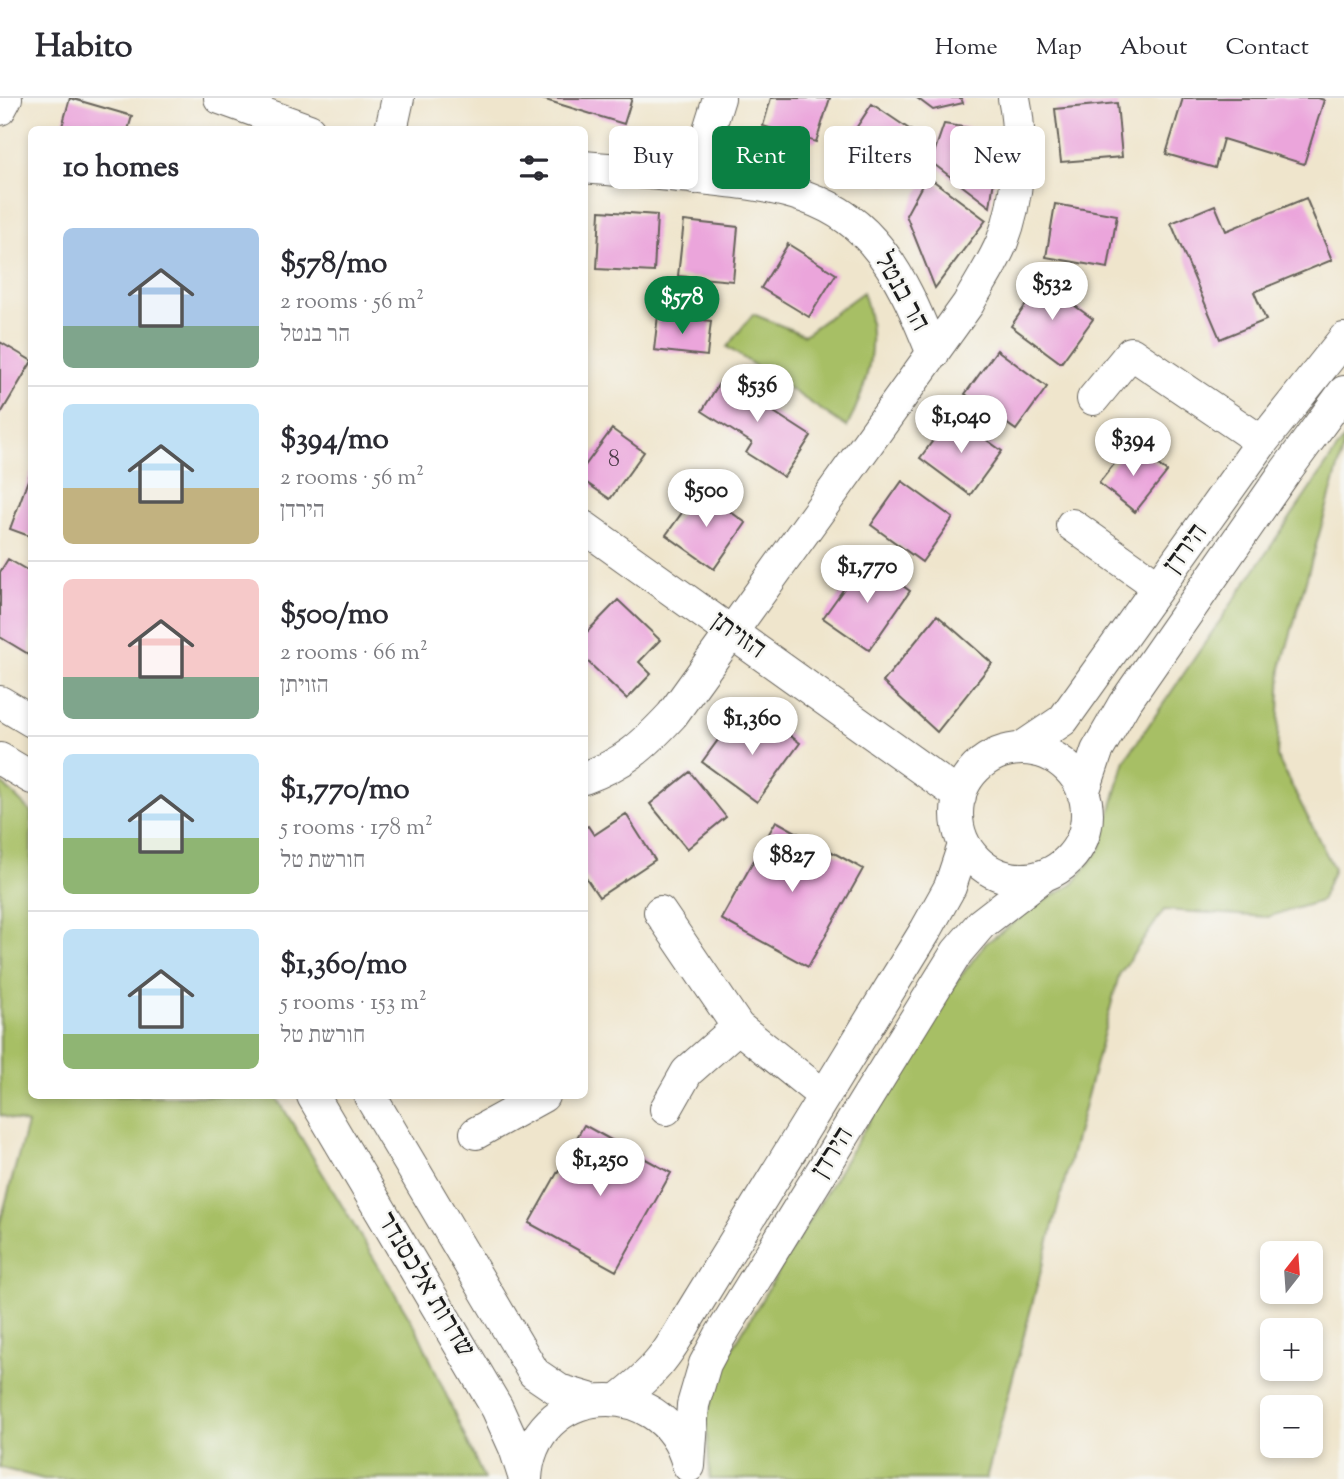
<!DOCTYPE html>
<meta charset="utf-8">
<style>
:root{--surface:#fff;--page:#f7f7f7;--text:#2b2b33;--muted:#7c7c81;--line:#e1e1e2;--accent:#0b8043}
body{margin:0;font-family:"Sorts Mill Goudy","Frank Ruhl Libre",serif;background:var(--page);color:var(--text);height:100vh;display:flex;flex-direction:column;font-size:26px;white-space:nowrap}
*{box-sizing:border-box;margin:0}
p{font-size:23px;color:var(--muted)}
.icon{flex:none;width:38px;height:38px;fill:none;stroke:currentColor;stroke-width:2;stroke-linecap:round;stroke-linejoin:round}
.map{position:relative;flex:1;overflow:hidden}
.drawer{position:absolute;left:28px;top:28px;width:560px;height:973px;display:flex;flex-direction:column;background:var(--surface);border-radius:10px;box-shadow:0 4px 10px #0003}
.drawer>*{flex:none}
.guide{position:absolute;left:609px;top:28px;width:630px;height:63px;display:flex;gap:14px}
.needle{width:46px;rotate:17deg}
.buttons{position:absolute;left:1260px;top:1143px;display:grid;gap:14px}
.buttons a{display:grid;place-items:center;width:63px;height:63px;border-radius:10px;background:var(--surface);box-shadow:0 4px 10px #0003;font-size:35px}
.price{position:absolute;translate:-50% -60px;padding:0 16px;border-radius:24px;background:#fff;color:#222;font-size:23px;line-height:46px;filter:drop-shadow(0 2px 4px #0008)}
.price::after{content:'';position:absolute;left:50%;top:42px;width:21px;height:16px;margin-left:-10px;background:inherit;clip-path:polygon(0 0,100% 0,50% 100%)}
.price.active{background:var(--accent);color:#fff}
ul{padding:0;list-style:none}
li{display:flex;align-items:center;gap:21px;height:175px;padding:0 35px}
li+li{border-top:2px solid var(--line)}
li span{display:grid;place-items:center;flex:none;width:196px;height:140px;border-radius:10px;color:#555}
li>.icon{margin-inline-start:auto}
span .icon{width:84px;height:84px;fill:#fffc;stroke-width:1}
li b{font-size:30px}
h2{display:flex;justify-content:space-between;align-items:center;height:84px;padding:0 35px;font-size:30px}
.tag{padding:0 24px;border-radius:10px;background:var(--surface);box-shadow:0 4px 10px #0003;font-size:24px;line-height:63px}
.tag.active{background:var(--accent);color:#fff}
header{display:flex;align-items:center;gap:42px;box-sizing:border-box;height:98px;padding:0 35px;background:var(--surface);border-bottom:2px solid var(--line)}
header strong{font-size:33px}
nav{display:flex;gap:38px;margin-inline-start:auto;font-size:24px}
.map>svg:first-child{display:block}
</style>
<header>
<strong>Habito</strong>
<nav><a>Home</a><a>Map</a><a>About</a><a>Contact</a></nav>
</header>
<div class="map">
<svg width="1344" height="1381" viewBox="0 0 1344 1381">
<rect width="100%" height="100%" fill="#f6f6f2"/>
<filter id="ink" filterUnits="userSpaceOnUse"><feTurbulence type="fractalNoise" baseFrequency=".0143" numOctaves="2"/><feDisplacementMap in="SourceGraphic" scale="14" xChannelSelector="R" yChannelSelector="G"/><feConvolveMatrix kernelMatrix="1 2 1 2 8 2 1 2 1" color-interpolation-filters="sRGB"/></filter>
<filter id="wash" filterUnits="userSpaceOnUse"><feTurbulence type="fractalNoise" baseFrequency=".00686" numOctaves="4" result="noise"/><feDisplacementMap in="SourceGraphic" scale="28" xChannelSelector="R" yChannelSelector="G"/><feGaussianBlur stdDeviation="1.57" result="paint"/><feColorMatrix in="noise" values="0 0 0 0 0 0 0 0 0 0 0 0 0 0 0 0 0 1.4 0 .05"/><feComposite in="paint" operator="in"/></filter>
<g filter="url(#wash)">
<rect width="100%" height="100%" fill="#efe5cc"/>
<path fill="#a7bf65" stroke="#626e40" stroke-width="2" d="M863,194C880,242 869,285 847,329L727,249L753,216L804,237Z
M1344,341V349L1281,570L1277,659L1334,771L1321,803L1267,819L1164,812L1119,877L986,1381H710L706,1320L723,1266L937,910L985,846L1037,807L1073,786L1100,751L1125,662Z
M0,683L31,714L32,998H276L417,1232L484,1381H44L0,1370V1125L27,1026L0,1017Z"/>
<g id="blocks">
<path fill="#eba5db" d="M70,0L132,18L128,32H61Z
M539,0H632L624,26Z
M771,0H830L816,44L763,28Z
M917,0H961L963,5L933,12Z
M1183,0H1318L1324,2L1304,66L1223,41L1215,70L1166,56Z
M1117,5L1122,59L1061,64L1055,11Z
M872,6L918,37L885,87L839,56Z
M944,26L1001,35L990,109L931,64Z
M927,78L986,122L935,190L906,117Z
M1306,100L1332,162L1254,194L1266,222L1220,241L1171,125L1215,107L1226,133Z
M1055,106L1117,117L1108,170L1046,159Z
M600,113L657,117L654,174L597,171Z
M684,123L738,129L733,183L678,178Z
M788,146L836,176L809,219L761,190Z
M1042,184L1093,221L1061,265L1011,228Z
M658,217L711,223L707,258L654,252Z
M0,244L32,263L0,317Z
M997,252L1047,289L1016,332L965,296Z
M738,275L770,295L763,307L811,338L784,379L746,355L752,345L702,313L720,284L728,290Z
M952,317L1002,353L970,397L920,360Z
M612,331L644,354L610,401L584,383V369Z
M1131,345L1167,374L1135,414L1099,385Z
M31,374H32V439L10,431Z
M902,383L953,420L922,464L871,427Z
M699,391L746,425L714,471L666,437Z
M8,461L32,475L30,557L0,539V474Z
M865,461L910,493L869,552L823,520Z
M618,502L660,542L639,564L651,576L627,601L584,560V537Z
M937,517L992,565L937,634L883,584Z
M765,619L800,645L757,704L702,664L726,631L733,636L742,624L755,633Z
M690,674L726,719L687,751L650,706Z
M626,716L655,762L599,799L584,777V730L588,728L594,737Z
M776,723L863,771L808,869L721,821Z
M584,1027L671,1075L616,1173L529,1125Z"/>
</g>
</g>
<g filter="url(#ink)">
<use href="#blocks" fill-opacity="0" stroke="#66625a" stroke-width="2"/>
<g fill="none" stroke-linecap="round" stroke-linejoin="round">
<defs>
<path id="minor" d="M220,0L309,32
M0,11L6,0
M391,32L398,0
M584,69C620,72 656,76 691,79C757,86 826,90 872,143C901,176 917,216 933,256
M694,80L719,0
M1093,301L1131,255L1262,344
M1072,427L1158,488
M584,429L960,698
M0,604L32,623
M1020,651L1063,622L1262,344L1344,241
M957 716a65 65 0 1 1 130 0a65 65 0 1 1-130 0Z
M0,661L32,680
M584,680C625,665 643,648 672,617L968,206C979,186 993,166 1002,144C1018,103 1023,44 1014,0
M1083,695L1097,653L1124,606L1285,374L1344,294
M660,814L738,929L824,998
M313,998L497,1310L515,1350L525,1381
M370,998L534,1275L559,1292L593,1302
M666,1011L687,974L738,929
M476,1035L543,998
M618,1302C654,1274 666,1260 688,1220L926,832L950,789L964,747
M689,1368L693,1307L705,1266L720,1238L957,854L981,826L1043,778
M526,1381C531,1284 663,1273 688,1366"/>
</defs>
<use href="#minor" stroke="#66625a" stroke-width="34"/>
<use href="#minor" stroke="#fff" stroke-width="32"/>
</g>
</g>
<g text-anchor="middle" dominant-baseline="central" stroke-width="5" stroke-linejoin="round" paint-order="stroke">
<g font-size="24" fill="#503e4c">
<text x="614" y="362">8</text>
</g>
<g font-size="28" fill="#1c1c1c" stroke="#f6f6f2">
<text transform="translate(901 194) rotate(61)">הר בנטל</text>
<text transform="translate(1186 451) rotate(-54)">הירדן</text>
<text transform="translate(738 538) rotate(36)">הזויתן</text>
<text transform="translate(833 1055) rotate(-58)">הירדן</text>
<text transform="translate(425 1187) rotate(59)">שדרות אלכסנדר</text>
</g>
</g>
</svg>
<div class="buttons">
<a><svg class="needle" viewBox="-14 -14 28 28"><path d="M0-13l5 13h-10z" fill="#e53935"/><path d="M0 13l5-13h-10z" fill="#7c7c81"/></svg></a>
<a>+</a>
<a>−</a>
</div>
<b class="price" style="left:1052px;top:224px">$532</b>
<b class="price active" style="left:682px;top:238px">$578</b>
<b class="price" style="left:757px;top:326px">$536</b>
<b class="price" style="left:961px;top:357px">$1,040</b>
<b class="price" style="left:1133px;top:380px">$394</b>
<b class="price" style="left:706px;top:431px">$500</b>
<b class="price" style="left:867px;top:507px">$1,770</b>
<b class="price" style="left:752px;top:659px">$1,360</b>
<b class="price" style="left:792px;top:796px">$827</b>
<b class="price" style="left:600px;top:1100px">$1,250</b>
<div class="guide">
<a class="tag">Buy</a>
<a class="tag active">Rent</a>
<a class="tag">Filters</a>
<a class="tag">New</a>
</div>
<section class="drawer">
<h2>10 homes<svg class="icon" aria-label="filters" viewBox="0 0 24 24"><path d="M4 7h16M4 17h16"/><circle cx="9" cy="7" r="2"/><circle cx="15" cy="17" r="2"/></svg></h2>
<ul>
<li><span style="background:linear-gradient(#a9c7e8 70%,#7fa58c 0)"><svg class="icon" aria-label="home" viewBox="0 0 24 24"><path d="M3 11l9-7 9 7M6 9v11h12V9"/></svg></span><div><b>$578/mo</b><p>2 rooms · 56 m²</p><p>הר בנטל</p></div></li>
<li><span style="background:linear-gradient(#bfe0f5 60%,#c2b280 0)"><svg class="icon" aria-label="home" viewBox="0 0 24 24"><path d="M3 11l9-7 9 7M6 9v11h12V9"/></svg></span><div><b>$394/mo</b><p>2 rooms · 56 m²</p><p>הירדן</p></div></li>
<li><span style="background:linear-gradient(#f6c9c9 70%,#7fa58c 0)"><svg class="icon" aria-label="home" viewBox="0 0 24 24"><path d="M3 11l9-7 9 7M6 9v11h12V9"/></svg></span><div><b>$500/mo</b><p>2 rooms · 66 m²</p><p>הזויתן</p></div></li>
<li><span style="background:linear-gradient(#bfe0f5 60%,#8fb573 0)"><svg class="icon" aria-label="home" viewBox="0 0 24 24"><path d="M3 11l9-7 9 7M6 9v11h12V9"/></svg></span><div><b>$1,770/mo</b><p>5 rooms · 178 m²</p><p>חורשת טל</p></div></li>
<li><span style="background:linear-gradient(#bfe0f5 75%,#8fb573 0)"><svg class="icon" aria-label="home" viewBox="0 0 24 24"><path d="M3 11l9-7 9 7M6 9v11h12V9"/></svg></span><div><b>$1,360/mo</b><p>5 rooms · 153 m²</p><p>חורשת טל</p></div></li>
</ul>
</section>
</div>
